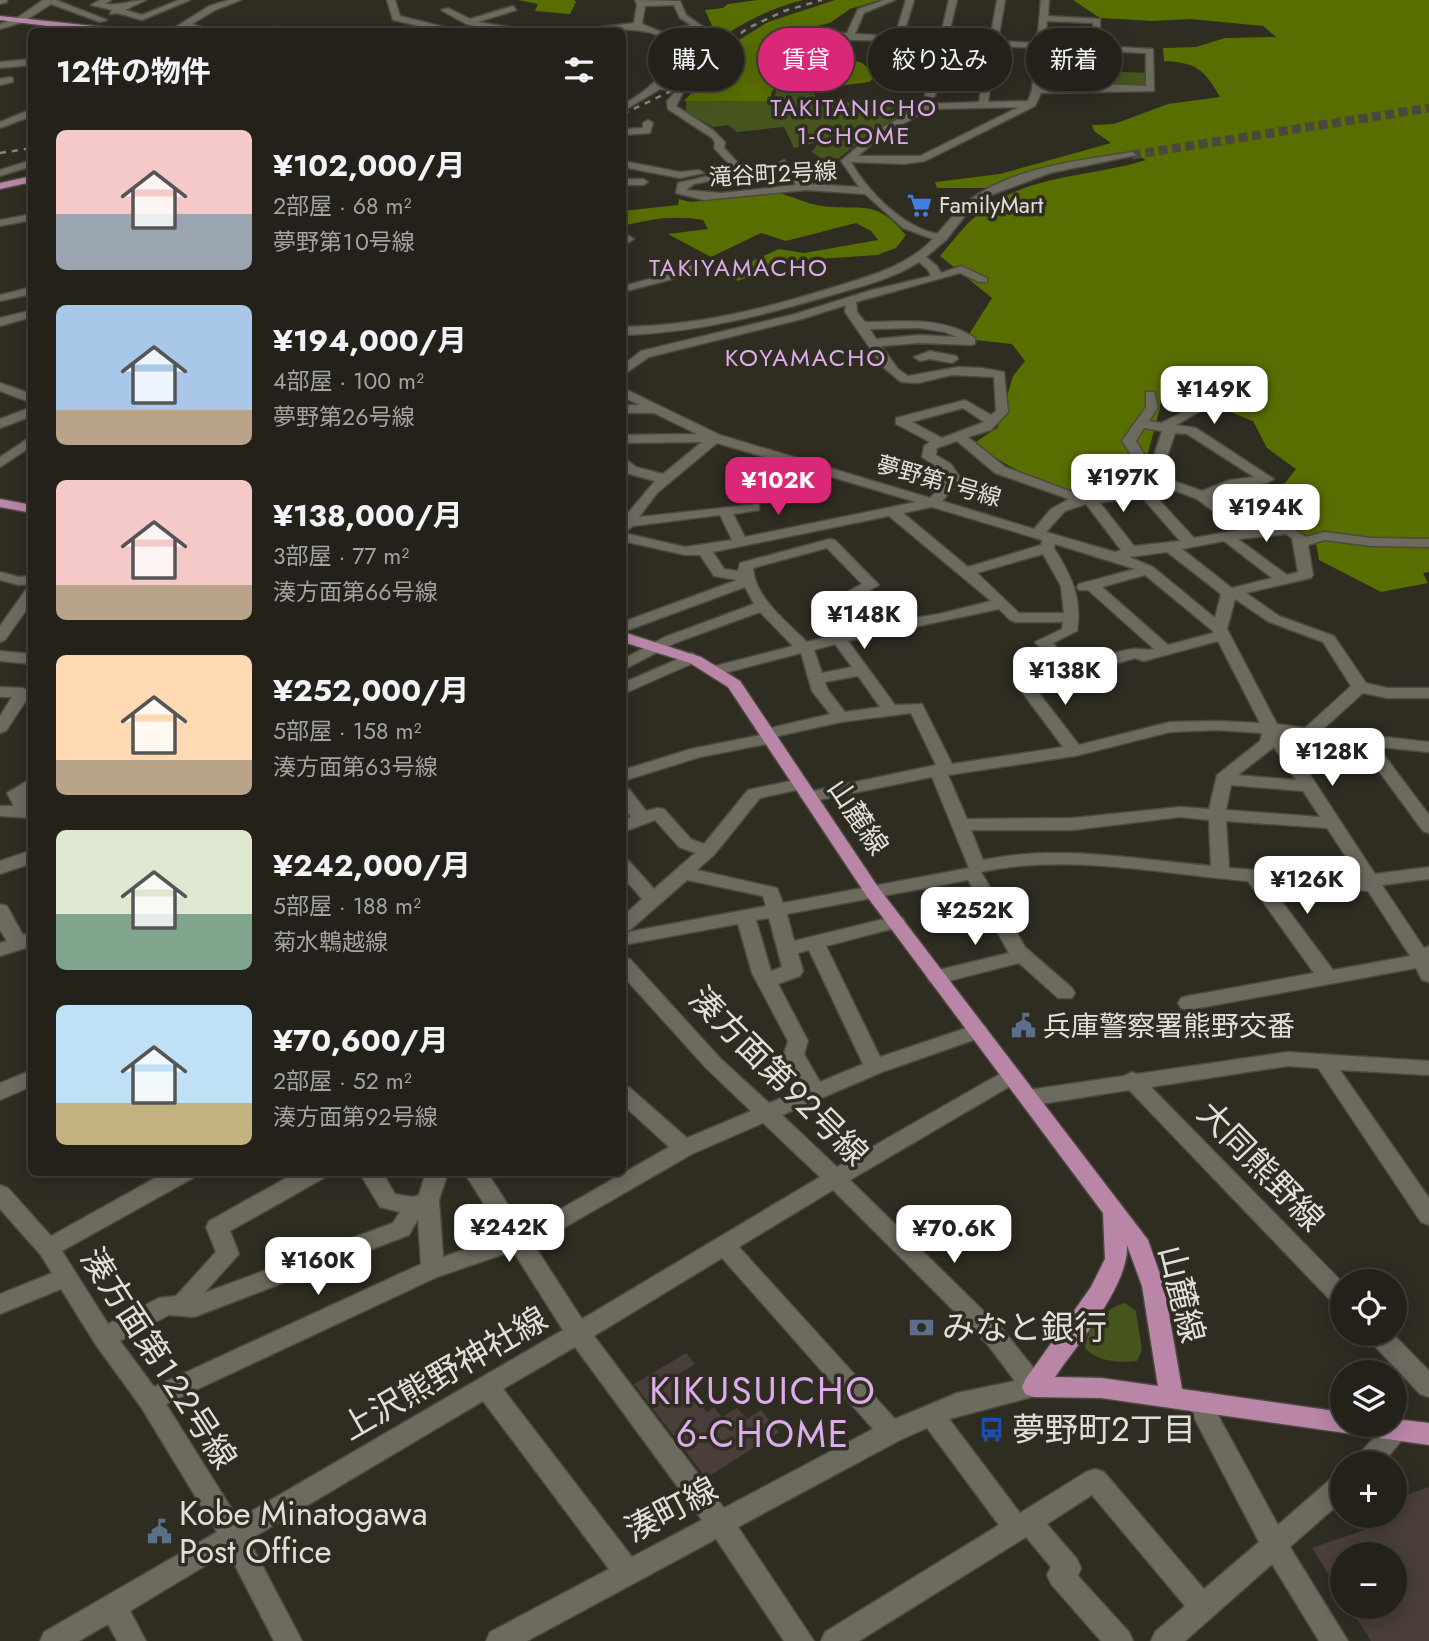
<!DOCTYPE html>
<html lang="ja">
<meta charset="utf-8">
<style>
:root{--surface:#23211a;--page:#2f2e27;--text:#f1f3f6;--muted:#a3a3a2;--line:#403e39;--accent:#db2777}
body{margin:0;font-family:Jost,"Noto Sans JP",sans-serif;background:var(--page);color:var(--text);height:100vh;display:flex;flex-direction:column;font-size:26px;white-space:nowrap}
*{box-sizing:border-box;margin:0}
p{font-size:23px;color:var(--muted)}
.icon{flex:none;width:38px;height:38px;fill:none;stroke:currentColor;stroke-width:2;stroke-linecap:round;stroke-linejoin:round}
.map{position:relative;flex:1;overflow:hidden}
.drawer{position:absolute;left:28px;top:28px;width:598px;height:1148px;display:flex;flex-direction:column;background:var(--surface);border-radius:10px;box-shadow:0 4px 18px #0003,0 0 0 2px var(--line)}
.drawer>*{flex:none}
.guide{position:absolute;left:648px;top:28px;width:665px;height:63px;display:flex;gap:14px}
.fabs{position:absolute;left:1330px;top:1269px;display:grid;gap:14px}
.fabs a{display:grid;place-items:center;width:77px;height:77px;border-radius:50%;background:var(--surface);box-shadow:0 4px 18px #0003,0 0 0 2px var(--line);font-size:35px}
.price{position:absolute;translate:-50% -60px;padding:0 16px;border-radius:14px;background:#fff;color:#222;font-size:23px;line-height:46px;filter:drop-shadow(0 2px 4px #0008)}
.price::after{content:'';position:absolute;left:50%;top:42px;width:21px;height:16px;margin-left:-10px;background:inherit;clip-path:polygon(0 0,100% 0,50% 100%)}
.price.selected{background:var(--accent);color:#fff}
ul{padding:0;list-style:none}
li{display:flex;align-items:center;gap:21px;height:175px;padding:0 28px}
li span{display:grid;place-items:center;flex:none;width:196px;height:140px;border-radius:10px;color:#555}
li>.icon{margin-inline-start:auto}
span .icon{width:84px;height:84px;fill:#fffc;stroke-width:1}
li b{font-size:30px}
h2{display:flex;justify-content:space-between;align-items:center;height:84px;padding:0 28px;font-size:30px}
.pill{padding:0 24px;border-radius:32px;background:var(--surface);box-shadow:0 4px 18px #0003,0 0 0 2px var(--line);font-size:24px;line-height:63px}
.pill.selected{background:var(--accent);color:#fff}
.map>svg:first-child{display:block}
</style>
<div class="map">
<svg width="1429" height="1641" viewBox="0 0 1429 1641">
<rect width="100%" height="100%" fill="#2f2c22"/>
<path fill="#46541d" d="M1099,71L1148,73L1149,87L1099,84Z
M784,84L812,88L816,98L912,110L872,132L838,159L821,158L812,152L819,142L794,148L784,127L737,132L728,125L713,127L686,112V101L774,99L776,90Z
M1125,1303L1136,1311L1142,1350L1137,1361C1119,1363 1098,1362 1085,1348C1087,1328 1106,1307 1125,1303Z"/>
<path fill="#596e00" d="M518,0H574L576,2L570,14L535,11L538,4Z
M758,0H803C757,12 726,32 690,62L695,37L713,28L705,10L723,8L728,4Z
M835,0H880L850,9L830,23L799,30V42L822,43L843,48V57L862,63L877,75L869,82L815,89L781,84L772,91L770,101H684L695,89L689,86L734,43L768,22Z
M1073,0H1429V572L1423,573L1428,583L1381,592L1319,560L1315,538L1270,522L1230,495L1284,484L1296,469L1267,448L1253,421L1202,401L1161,391L1160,408L1140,483C1085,515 1020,473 973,444L998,427L1013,376L1025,361L1012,344L966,339L992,298L940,256C953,241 965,224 981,212C1027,174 1092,177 1146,160L1131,152L1083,160L991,188H937L935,182L1000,174L1111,143L1094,131L1092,125L1114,124L1168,104L1220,97C1203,68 1197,63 1164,61L1163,48L1196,47L1225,38L1276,37L1263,26L1191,19L1153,21L1100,18Z
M779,193C793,197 808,204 822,206C864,211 875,198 906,235L896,248L877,255L789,261L738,281L731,277L750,262L779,249L804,253L878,240L871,231L856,223L786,241L761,233L711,257L668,234L708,229L703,220C674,215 651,219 623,226V211L678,205L679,199L690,202Z"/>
<path fill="#493e39" d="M686,1353L695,1364L678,1375L707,1412L714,1407L722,1417L737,1408L747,1419L761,1410L779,1432L706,1478L634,1384Z
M1429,1487V1641H1371L1349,1606H1395V1583L1408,1578L1395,1559V1554H1342V1596L1312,1548L1370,1528L1367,1523L1395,1516V1499Z"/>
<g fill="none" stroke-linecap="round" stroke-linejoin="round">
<path stroke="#4a473d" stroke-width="9" stroke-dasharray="9 4.5" stroke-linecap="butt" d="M1132,155L1429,108"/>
<defs>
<path id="minor" d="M0,0H7V2L0,4Z
M43,0H56L107,20L100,22L51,4L23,22L0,29V24L17,18Z
M100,0H111L105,4C120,6 131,0 146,0L125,10L142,15L179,0H190L142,20L117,13L110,14L112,10L91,5Z
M229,0H241L215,10L192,24L217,32L186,27L179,32H168L209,6Z
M387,0H395L400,16L464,32H446L393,20Z
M635,0L680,1L686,15L702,26L669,36L679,40L685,51L664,84L686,87L676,106L713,130L725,142L724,148L742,167L738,175L694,184L686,190L721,193L796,185L779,163L784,160L806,184L859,187L841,161L876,131L926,104L979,102L989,45L947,43L935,96L930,99L925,96L927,88L899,83L884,73L893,41L821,39L817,36L821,33H847L858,9L884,0H895L864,13L855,34L895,36L906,0H914L903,36L940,38L949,0H957L948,38L990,40L997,0H1005L998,41L1037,43L1041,0H1049L1048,16L1100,19V46L1153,49L1154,91L1041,93L1035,106L925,161L904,164L851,162C869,193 902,226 937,234C947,223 956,211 967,202C1012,167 1078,161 1132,152L1137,155L1050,173L991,195L968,212L946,240L926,257L937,266L941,273L961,266L987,278V282H979L960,273L856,302L857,312L865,322C903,322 942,316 975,338V344L971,345L919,343L881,346L898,369L908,376L958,367L982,368L1004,372L1008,412L991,430L968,437L1005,467L1083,496L1129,492L1142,483L1143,473L1122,441L1146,407V392H1154L1158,407L1149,421L1161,423L1185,411L1164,400L1162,397L1168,393L1189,401L1199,412L1176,425L1196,428L1274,479L1267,483L1238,487L1212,497L1254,528L1289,526L1306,537L1324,532L1372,538L1429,539V547L1372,546L1325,540L1308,545L1313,575L1311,578L1246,593L1279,616L1334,636L1366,683L1387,688H1429V698H1387L1363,693L1322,730L1429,742V752L1378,747L1429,815V833L1423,831L1359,744L1284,735L1375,874L1429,867V879L1382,885L1424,948L1429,946V982L1422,980L1416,968L1188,1010L1181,1008L1178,1003L1181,998L1188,996L1314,973L1248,881C1160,874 1069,853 981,872L1025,947L1072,988L1075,993L1072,998H1058L1019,963L937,984L930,982L927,977L930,972L1009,953L968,880L787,914L794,941L896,916L903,918L905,922L903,926L826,946L880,1057L978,1024L985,1026L988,1031L985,1036L882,1072L782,1115L837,1167L1005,1071L1012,1068L1019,1071L1022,1076L1019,1081L850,1180L1004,1331L1043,1380L1046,1387L1043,1394L949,1419L1020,1513L1086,1472L1095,1469L1104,1472L1204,1589L1259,1542L1187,1404L1190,1397L1199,1393L1208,1397L1278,1525L1333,1477L1342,1474V1501L1290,1547L1348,1641H1319L1272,1564L1185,1641H1151L1155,1632L1185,1606L1092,1495L1047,1524L1077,1559L1081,1568L1078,1576L1129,1632L1133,1641H1101L1051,1584L1047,1575L1051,1567L1026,1537L859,1641H821L825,1632L999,1525L927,1428L900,1440L738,1527L814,1641H784L716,1539L527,1641H486L490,1632L609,1569L483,1401L249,1540L302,1641H274L228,1552L130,1611L146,1641H117L108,1624L79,1641H40L44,1632L217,1532L141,1407L96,1345L61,1289L0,1314V1294L52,1273L40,1254L0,1209V1185L8,1188L51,1236L166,1172H196L193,1178L62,1251L108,1324L159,1298L176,1296L216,1252L206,1227L209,1221L297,1172H327L324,1178L230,1231L239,1254L204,1293L393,1223L400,1212L380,1207L359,1172H382L395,1194L413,1197L419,1195L426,1172H448L439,1200L443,1257L504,1236L464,1172H487L524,1230L669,1147L623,1105V1085L630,1088L687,1138L751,1111L706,1068L623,976V957L630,959L720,1058L769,1103L803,1089L784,1054L788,1041L752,973L738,924L623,945V933L766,906L763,896L687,880L630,930L623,932V916L642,899L623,877V859L629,861L654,889L695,853L679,847L655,820L623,832V820L631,817L623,805V788L629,789L646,811L658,808L664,809L691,839L704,844L748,790L800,779L806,780L809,784L806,788L760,798L714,855L697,870L777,888L783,903L969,868L932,777L809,802L800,797L803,793L936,765L911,713L841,722L778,736L777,742L700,757L623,781V770L691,749L761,735L762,730L830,714L812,691L801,653L717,675L709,670L711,667L793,646L760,612L675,643L623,670V659L665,637L754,604L745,587L623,632V622L737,580L714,576L700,555H685L623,541V519L655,481L626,473L623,469V457L636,467L663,474L702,442L623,443V435L697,434L654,413H623V405H640L623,397V388L720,435L930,498L944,483L945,476L941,470L922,457L924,446L930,442L896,424V418L965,400L991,415L996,411L994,377L952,375L918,383L901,382L883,367L845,312L846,305L802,319L649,357L623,375V365L641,351L795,314L872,290L931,276L928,270L919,262C894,278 866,285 839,293C767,314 698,333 623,335V327C694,326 760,310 828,289C865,277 904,269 933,239L903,228L865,194L806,190L704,200L676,193L678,183L730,171L732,167L714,148L715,142L712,138L668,109L667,101L676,91L660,89L623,111V104C649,91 662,76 677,51C659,19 596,32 565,32L634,23L637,4ZM674,5L680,18L691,25L661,32L642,24L645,6ZM1047,21L1093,23L1092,46L1045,43ZM902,41L938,43L929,83L905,79L893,72ZM997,46L1036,48L1032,90L1028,101L988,102ZM1045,48L1091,51L1090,85L1042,87ZM1100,51L1146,53V86L1099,84ZM1019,107L920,156H858L882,135L931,109ZM919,328L945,332L957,337L919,335L876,339L870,329ZM963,408L984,422L942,438L912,422ZM1144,428L1162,431L1151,465L1136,441ZM1175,433L1187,434L1254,477L1230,480L1202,491L1157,475L1163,469ZM957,441L995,473L1069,499L1051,509L1034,529L942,501L958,484L959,476L951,464L936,455L937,448ZM717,443L916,502L745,537L733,514L759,510V504L639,517L657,493ZM1155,483L1197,499L1239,530L1194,538L1150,490ZM1141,496L1180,541L1134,546L1100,503ZM1086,504L1121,550L1115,552L1046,532L1065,511ZM932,507L1042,540L1041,545L968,567L903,513ZM720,515L732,540L685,547L624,533L633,526ZM889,516L991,601L939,614L889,622L863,594L879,585L835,540L830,539L740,563L738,571L724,569L713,552ZM1286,534L1292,538L1298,572L1287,575L1238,539ZM1224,541L1272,578L1232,588L1182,549ZM1055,544L1135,569L1079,584L1077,587L1079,590H1088L1154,649C1146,651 1140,648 1132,649C1110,652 1093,664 1070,663L1053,643L1077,631C1082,598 1072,577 1054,548ZM827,548L862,584L847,592L875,625L807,642C787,622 755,598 753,568ZM1167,552L1221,594L1215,618L1153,567L1129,557ZM1043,554L1061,586L1064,613H1019L977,573ZM1145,575L1213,631V633L1168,645L1102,587ZM1235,599L1269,622L1323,642L1351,686L1305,728L1277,724L1227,629ZM999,609L1010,620L1015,622H1063L1062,629L1035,642L1056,666L1027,679L1022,692L1063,747L952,764L922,704L895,705L848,641ZM1218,641L1260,723L1216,721L1170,722L1079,745L1038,692L1040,685L1068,672L1085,673L1135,658L1144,661ZM835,644L852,667L822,673L814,650ZM858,676L880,707L845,712L828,690L825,682ZM1216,730L1262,733L1260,741L1217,775L1209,809L1180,807L1073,818L967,819L948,775L1075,756L1170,732ZM1274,747L1296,780L1238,775ZM1231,785L1303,791L1320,817L1226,810ZM1180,817L1209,820L1211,866C1135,859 1058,844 983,860L971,830H1073ZM1226,821L1327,828L1360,878L1229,868ZM1268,883L1368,891L1410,956L1333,970ZM769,918L782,967L771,971L756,920ZM809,950L863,1064L820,1082L804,1054L808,1041L778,984L800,976L803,971L798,953ZM763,1123L820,1177L582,1319L534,1245L692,1154ZM833,1190L988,1345L1015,1381L957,1393L895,1419L739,1247ZM418,1219L421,1264L154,1387L120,1341L169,1315L194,1317L409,1235ZM513,1251L563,1330L238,1519L166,1404L437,1277ZM722,1258L873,1429L724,1508L594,1336ZM575,1347L702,1520L632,1557L503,1389Z
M513,6L516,10L478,22L538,32H472L484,28L466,24L441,10L448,8L470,19Z
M274,27L282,32H271Z
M32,59V65L0,68V62Z
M10,77L13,78V82L0,85V79Z
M32,109V116L0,128V122Z
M648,120L653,123L650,133L623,135V129L643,128V123Z
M32,160V166L0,176V170Z
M623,161L680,172L699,170L704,173L680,178L623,167Z
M623,179H643L648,182L643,185H623Z
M32,214V220L0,226V220Z
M629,236L634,239L623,246V238Z
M699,260L709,262L680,277L623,292V286L672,273Z
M32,287V294L0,301V295Z
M32,310V317L0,326V318Z
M930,351L956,356L958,359L952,363L930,359L920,361L914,357Z
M0,383L32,394V403L0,391Z
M32,407V416L0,428V419Z
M32,436V446L0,467V457Z
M0,572L19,577L32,576V584L19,585L0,580Z
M32,587V602L5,640L0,642V626L27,588Z
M0,651L32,654V664L0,661Z
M692,653L700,658L698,661L623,694V683Z
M0,687L23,688L31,693L6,731L0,733V716L12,697H0Z
M32,778V791L25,795L32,807V818L0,816V806H14L7,793Z
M32,850V863L0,874V861Z
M0,904L7,906L23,935L32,933V946L0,956V943L7,941L0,930Z
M1287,1052L1429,1061V1075L1340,1070L1429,1198V1225L1421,1222L1318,1068L1287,1066L1151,1087L1342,1282V1307L1334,1304L1129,1090L1028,1106L1021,1103L1018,1098L1021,1093L1028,1090L1124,1076L1132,1072L1137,1074Z
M32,1070V1086L0,1100V1083Z
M1366,1334H1393L1429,1371V1397L1420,1394L1370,1341Z
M1397,1420L1406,1423L1409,1431L1383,1463H1355L1358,1455L1387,1424H1395Z"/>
<path id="major" d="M0,16L121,29L125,32H95L0,20Z
M32,176V182L0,189V183Z
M0,499L32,505V513L0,507Z
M623,632L701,657L740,681L878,887L1148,1240L1164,1286L1182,1389L1342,1412V1424H1395V1419L1429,1423V1445L1101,1398L1034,1397L1025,1394L1022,1387L1025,1380L1091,1287L1105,1259L1103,1213L866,895L728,687L690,663L623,642ZM1127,1245L1142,1286L1158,1386L1101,1378L1055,1377C1078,1343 1129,1286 1127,1245Z"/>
</defs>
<use href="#minor" stroke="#4c4940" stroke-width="3"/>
<use href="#major" stroke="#4c4940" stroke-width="3"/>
<use href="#minor" fill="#6d6a5e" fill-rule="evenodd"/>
<use href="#major" fill="#ba86a8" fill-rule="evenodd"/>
<path stroke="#86847b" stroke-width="2.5" stroke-dasharray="6 6" stroke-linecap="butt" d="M623,114L671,91L720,48L748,28L784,11L822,0
M0,153L32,148"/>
</g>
<defs>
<symbol id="supermarket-bare" viewBox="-9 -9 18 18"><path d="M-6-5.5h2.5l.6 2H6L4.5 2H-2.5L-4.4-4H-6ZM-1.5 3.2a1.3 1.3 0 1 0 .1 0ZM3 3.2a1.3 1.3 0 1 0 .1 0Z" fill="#3f7fe0" stroke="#2f2c22" stroke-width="2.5" paint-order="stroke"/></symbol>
<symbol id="civic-bare" viewBox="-9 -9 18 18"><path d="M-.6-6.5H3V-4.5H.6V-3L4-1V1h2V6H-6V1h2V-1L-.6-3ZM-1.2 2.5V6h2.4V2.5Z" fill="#5c6f8a" stroke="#2f2c22" stroke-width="2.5" paint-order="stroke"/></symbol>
<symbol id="bank-bare" viewBox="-9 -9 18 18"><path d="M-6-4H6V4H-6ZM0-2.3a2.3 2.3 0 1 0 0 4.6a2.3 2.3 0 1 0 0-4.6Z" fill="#5c6f8a" stroke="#2f2c22" stroke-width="2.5" paint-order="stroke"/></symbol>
<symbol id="bus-bare" viewBox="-9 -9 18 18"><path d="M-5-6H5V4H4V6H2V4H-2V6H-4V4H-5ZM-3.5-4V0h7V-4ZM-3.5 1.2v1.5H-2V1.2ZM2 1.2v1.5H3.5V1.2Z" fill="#1a4fb4" stroke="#2f2c22" stroke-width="2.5" paint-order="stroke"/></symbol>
</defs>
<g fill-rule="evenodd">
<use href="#supermarket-bare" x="902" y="188" width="35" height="35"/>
<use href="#civic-bare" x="1006" y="1008" width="35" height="35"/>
<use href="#bank-bare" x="904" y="1310" width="35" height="35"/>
<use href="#bus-bare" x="974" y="1412" width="35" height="35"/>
<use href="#civic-bare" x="142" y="1514" width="35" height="35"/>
</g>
<g text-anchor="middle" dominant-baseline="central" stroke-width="7" stroke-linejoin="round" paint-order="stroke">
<g font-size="23" fill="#e1dfd8" stroke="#2f2c22">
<text transform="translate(773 174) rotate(-3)">滝谷町２号線</text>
<text transform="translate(939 481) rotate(16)">夢野第１号線</text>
</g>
<g font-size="23" fill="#e1dfd8" stroke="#2f2c22" text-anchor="start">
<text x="939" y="205">FamilyMart</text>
</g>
<g font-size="24" letter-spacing="2" fill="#deacea" stroke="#2f2c22">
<text x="854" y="107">TAKITANICHO<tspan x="854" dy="28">1-CHOME</tspan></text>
<text x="739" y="267">TAKIYAMACHO</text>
<text x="806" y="357">KOYAMACHO</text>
</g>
<g font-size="28" fill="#e1dfd8" stroke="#2f2c22">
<text transform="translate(858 817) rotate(56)">山麓線</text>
</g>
<g font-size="28" fill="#e1dfd8" stroke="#2f2c22" text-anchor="start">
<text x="1043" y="1026">兵庫警察署熊野交番</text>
</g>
<g font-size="33" fill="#e1dfd8" stroke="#2f2c22">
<text transform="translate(779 1076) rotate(45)">湊方面第９２号線</text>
<text transform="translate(1261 1166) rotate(46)">大同熊野線</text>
<text transform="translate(1182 1294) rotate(76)">山麓線</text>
<text transform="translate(159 1358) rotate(57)">湊方面第１２２号線</text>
<text transform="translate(444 1373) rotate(-30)">上沢熊野神社線</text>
<text transform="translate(671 1509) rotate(-28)">湊町線</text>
</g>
<g font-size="33" fill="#e1dfd8" stroke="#2f2c22" text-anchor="start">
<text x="942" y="1327">みなと銀行</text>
<text x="1012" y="1429">夢野町2丁目</text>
<text x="179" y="1513">Kobe Minatogawa<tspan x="179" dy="38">Post Office</tspan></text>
</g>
<g font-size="37" letter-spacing="2" fill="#deacea" stroke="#2f2c22">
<text x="763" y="1391">KIKUSUICHO<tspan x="763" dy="43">6-CHOME</tspan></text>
</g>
</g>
</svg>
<div class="fabs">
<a><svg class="icon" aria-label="locate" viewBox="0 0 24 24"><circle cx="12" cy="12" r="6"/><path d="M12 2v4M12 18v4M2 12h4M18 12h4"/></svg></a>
<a><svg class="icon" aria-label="layers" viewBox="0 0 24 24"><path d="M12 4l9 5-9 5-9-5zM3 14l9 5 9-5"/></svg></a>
<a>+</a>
<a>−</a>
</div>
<b class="price" style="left:1214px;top:426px">¥149K</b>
<b class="price" style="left:1123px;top:514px">¥197K</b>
<b class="price selected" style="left:778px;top:517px">¥102K</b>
<b class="price" style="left:1266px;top:544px">¥194K</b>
<b class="price" style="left:864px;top:651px">¥148K</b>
<b class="price" style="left:1065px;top:707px">¥138K</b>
<b class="price" style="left:1332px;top:788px">¥128K</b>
<b class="price" style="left:1307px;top:916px">¥126K</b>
<b class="price" style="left:975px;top:947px">¥252K</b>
<b class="price" style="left:509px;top:1264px">¥242K</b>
<b class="price" style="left:954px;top:1265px">¥70.6K</b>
<b class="price" style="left:318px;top:1297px">¥160K</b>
<div class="guide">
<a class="pill">購入</a>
<a class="pill selected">賃貸</a>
<a class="pill">絞り込み</a>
<a class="pill">新着</a>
</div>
<section class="drawer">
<h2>12件の物件<svg class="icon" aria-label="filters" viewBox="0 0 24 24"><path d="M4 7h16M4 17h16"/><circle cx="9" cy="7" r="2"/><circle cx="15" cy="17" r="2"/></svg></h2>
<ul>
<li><span style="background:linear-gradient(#f6c9c9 60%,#9aa5b1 0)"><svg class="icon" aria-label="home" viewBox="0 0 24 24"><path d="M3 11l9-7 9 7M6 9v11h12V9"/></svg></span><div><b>¥102,000/月</b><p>2部屋 · 68 m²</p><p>夢野第１０号線</p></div></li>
<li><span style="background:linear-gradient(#a9c7e8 75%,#b9a48a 0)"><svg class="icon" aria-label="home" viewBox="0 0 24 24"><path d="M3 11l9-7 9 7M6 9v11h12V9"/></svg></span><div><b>¥194,000/月</b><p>4部屋 · 100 m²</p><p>夢野第２６号線</p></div></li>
<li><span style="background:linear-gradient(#f6c9c9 75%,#b9a48a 0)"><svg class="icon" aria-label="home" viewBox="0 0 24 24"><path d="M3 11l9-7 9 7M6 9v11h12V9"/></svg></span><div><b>¥138,000/月</b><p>3部屋 · 77 m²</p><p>湊方面第６６号線</p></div></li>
<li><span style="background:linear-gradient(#ffd9b3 75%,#b9a48a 0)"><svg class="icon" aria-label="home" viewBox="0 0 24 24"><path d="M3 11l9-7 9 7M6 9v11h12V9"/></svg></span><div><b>¥252,000/月</b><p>5部屋 · 158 m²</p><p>湊方面第６３号線</p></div></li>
<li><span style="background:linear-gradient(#dfe7d0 60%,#7fa58c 0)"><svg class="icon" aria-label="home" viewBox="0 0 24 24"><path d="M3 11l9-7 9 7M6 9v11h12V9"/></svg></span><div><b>¥242,000/月</b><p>5部屋 · 188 m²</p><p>菊水鵯越線</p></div></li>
<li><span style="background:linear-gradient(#bfe0f5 70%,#c2b280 0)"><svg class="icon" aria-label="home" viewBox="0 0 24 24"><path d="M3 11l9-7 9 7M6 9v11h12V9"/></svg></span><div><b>¥70,600/月</b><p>2部屋 · 52 m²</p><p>湊方面第９２号線</p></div></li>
</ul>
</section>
</div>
